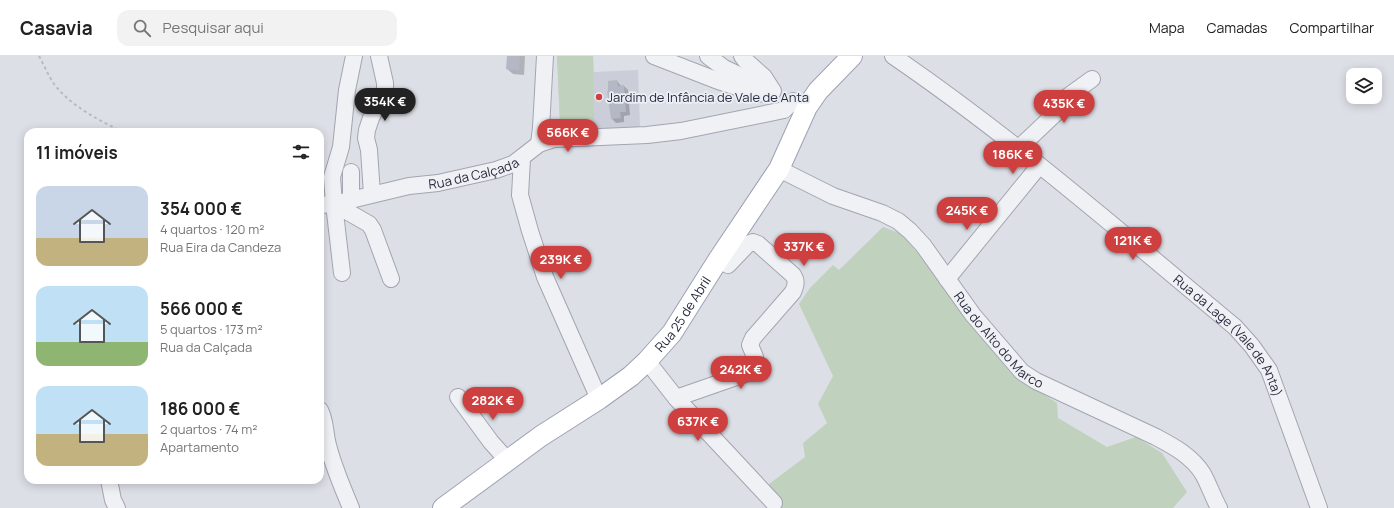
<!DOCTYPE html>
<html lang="pt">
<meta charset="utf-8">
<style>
:root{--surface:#fff;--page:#f2f2f2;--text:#222;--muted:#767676;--line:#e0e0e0;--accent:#ce403f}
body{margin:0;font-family:Manrope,sans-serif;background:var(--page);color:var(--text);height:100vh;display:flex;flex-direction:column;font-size:15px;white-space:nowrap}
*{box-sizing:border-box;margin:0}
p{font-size:13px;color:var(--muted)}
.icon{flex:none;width:22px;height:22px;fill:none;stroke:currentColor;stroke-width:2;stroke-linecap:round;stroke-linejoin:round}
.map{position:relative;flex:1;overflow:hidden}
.panel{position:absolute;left:24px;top:72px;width:300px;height:356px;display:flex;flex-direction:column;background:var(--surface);border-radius:12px;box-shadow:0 2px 10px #0003}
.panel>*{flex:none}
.controls{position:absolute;left:1346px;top:12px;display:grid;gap:8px}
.controls a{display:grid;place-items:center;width:36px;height:36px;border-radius:8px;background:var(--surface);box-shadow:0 2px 10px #0003;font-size:20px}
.price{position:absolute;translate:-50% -34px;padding:0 9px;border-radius:14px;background:var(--accent);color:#fff;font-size:13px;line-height:26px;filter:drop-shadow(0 1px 2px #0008)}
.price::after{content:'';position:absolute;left:50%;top:24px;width:12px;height:9px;margin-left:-6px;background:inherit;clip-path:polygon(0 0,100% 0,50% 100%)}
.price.on{background:#222;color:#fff}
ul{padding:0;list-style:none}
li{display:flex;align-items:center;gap:12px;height:100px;padding:0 12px}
li span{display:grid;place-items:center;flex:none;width:112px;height:80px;border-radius:12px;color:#555}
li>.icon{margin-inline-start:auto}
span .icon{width:48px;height:48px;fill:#fffc;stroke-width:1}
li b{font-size:17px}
h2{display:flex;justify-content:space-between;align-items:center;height:48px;padding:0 12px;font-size:17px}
header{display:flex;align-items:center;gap:24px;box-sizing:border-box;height:56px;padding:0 20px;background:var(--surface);border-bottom:1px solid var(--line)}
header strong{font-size:19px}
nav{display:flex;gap:22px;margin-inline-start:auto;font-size:14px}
.search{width:280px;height:36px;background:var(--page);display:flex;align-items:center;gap:10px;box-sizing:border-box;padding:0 14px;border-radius:12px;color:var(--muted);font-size:15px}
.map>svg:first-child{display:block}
</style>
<header>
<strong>Casavia</strong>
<div class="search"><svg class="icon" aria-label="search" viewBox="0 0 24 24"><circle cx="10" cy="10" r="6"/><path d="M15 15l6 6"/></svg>Pesquisar aqui</div>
<nav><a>Mapa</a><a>Camadas</a><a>Compartilhar</a></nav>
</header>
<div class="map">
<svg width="1394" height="452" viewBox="0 0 1394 452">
<rect width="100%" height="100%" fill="#dddfe7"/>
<path fill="#cbced9" d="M557,0H593L594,16L638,14L640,71L594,73V67L560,68Z"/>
<path fill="#c0d1be" d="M557,0H593L594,67L560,68Z
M883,171L902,178L920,200L962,257L1014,319L1057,347L1058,362L1107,391L1136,381L1162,397L1187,436L1173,452H775L769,428L805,401L803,387L827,367L818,348L833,320L799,248L810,232L833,209L839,214Z"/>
<path fill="#0003" d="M508,0H525L524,19L513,18L507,13Z
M617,25L621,30H624L628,34L630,59L624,60V66L616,67L612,63Z"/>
<path fill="#b4b8c4" d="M507,0H520L519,14L506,13Z
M617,24L618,30L624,29L626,56H620L621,62L611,63L607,35H608V25Z"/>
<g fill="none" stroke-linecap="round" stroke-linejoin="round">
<defs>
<g id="minor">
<path d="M654,0L721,26L758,38L773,35L764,21L745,4L742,0"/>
<path d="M708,0L724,12L766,32"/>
<path id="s1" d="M893,0C1013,82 1123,178 1235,271L1252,290L1269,314L1319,452"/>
<path d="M539,88L541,72L545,0"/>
<path d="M1018,93L1057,56L1067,41L1092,23"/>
<path d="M522,103L520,139L530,175L545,221L599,343"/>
<path id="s2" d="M779,113L833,140L882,157L898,165L910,175L923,189L973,259L1022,316L1036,325L1156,381C1173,390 1192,400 1203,418C1209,429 1213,441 1219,452"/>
<path d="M372,138L369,94L366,82L367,74L371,62L385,34V27L379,0"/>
<path d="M351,144V116"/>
<path d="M334,148L369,168L373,174L391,223"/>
<path id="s3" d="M320,149L334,148L409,130L438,127L496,114L513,108L539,88L554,83L647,79L681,75L784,54L793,45"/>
<path d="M342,217L334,148L332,121L341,91L347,34L354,0"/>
<path d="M947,223L1039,110"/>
<path d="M647,305L676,342L774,447"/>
<path d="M458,341L491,386L508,405"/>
<path d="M676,342L745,318L751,313L755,301L750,289L753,282L793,236C796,229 797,225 793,219L758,188L753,186L748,188L728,209L718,204"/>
<path d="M320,354C325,364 325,374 327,385C332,408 342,430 351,452"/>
<path d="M109,424L113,444L117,452"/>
</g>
<g id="major">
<path id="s4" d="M443,452L541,380L599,343L631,320L647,305L672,277L718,204L779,113L807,51L818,35L852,0"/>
</g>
</defs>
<use href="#minor" stroke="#a2a5b1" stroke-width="18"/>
<use href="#major" stroke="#9ca2b3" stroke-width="22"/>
<path stroke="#b7bac1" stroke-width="2" stroke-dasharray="3 3" stroke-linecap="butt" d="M39,0C44,9 48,19 54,28C71,50 98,64 123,76"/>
<use href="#minor" stroke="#f0f1f5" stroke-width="16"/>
<use href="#major" stroke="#fff" stroke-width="20"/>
</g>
<circle fill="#ce403f" stroke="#eceef5" stroke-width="1.5" cx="599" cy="41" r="4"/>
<g text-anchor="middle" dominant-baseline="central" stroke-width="3.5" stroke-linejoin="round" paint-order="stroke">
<g font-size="13" fill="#262b3d" stroke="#eceef5" text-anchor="start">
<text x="607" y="41">Jardim de Infância de Vale de Anta</text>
</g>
<g font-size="13" fill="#262b3d" stroke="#eceef5">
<text stroke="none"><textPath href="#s3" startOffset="157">Rua da Calçada</textPath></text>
<text stroke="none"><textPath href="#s4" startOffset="311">Rua 25 de Abril</textPath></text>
<text stroke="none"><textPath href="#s2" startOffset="287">Rua do Alto do Marco</textPath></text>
<text stroke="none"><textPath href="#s1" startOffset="439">Rua da Lage (Vale de Anta)</textPath></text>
</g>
</g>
</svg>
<div class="controls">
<a><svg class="icon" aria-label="layers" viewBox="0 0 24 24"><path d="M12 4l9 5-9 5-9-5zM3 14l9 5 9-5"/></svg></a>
</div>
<b class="price on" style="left:385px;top:66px">354K €</b>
<b class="price" style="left:1064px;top:68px">435K €</b>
<b class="price" style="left:568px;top:97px">566K €</b>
<b class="price" style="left:1013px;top:119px">186K €</b>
<b class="price" style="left:967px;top:175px">245K €</b>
<b class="price" style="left:1133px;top:205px">121K €</b>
<b class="price" style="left:804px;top:211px">337K €</b>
<b class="price" style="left:561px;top:224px">239K €</b>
<b class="price" style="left:741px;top:334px">242K €</b>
<b class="price" style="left:493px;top:365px">282K €</b>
<b class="price" style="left:698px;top:386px">637K €</b>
<section class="panel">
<h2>11 imóveis<svg class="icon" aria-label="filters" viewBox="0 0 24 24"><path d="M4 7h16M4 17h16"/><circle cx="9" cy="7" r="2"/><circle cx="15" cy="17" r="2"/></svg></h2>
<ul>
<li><span style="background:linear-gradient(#c9d6e8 65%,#c2b280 0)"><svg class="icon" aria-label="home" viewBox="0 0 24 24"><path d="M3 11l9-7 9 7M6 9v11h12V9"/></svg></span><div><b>354 000 €</b><p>4 quartos · 120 m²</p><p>Rua Eira da Candeza</p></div></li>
<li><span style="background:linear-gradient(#bfe0f5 70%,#8fb573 0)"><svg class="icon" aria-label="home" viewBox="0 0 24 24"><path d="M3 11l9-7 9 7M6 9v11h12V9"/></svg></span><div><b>566 000 €</b><p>5 quartos · 173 m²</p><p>Rua da Calçada</p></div></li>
<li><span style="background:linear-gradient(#bfe0f5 60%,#c2b280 0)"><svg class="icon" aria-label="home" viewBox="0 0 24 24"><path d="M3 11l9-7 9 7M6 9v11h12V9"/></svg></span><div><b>186 000 €</b><p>2 quartos · 74 m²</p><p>Apartamento</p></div></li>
</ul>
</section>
</div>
